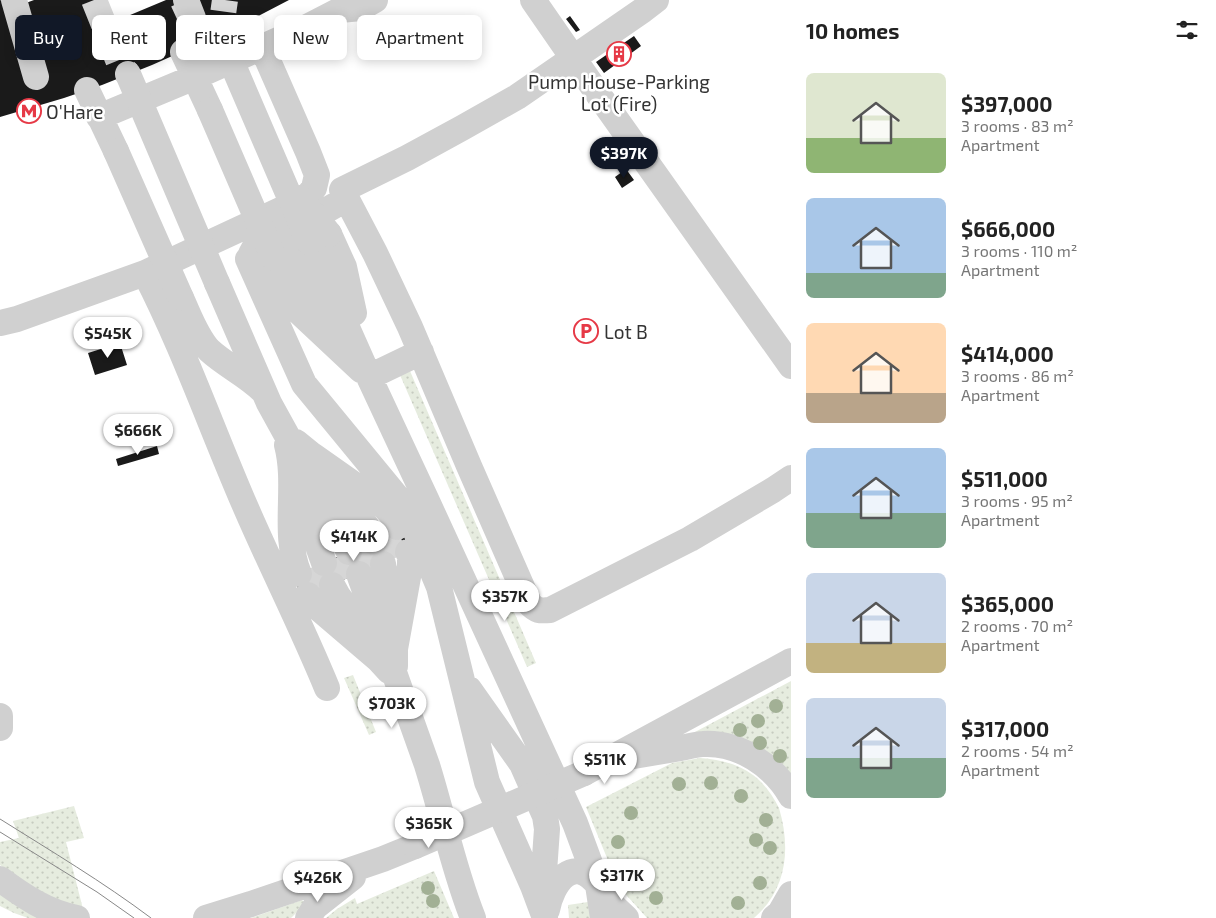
<!DOCTYPE html>
<meta charset="utf-8">
<style>
:root{--surface:#fff;--page:#f6f6f6;--text:#222;--muted:#767676;--accent:#111827}
body{margin:0;font-family:"Exo 2",sans-serif;background:var(--page);color:var(--text);height:100vh;display:flex;flex-direction:column;font-size:19px;white-space:nowrap}
*{box-sizing:border-box;margin:0}
p{font-size:16px;color:var(--muted)}
.icon{flex:none;width:28px;height:28px;fill:none;stroke:currentColor;stroke-width:2;stroke-linecap:round;stroke-linejoin:round}
.map{position:relative;flex:1;overflow:hidden}
.details{display:flex;flex-direction:column;background:var(--surface);width:425px}
.details>*{flex:none}
.hud{position:absolute;left:15px;top:15px;width:475px;height:45px;display:flex;gap:10px}
.price{position:absolute;translate:-50% -42px;padding:0 11px;border-radius:18px;background:#fff;color:#222;font-size:16px;line-height:32px;filter:drop-shadow(0 1px 2px #0008)}
.price::after{content:'';position:absolute;left:50%;top:30px;width:15px;height:11px;margin-left:-8px;background:inherit;clip-path:polygon(0 0,100% 0,50% 100%)}
.price.active{background:var(--accent);color:#fff}
ul{padding:0;list-style:none}
li{display:flex;align-items:center;gap:15px;height:125px;padding:0 15px}
li span{display:grid;place-items:center;flex:none;width:140px;height:100px;border-radius:8px;color:#555}
li>.icon{margin-inline-start:auto}
span .icon{width:60px;height:60px;fill:#fffc;stroke-width:1}
li b{font-size:21px}
h2{display:flex;justify-content:space-between;align-items:center;height:60px;padding:0 15px;font-size:21px}
.chip{padding:0 18px;border-radius:8px;background:var(--surface);box-shadow:0 2px 12px #0003;font-size:18px;line-height:45px}
.chip.active{background:var(--accent);color:#fff}
main{display:flex;flex:1;min-height:0}
.map>svg:first-child{display:block}
</style>
<main>
<div class="map">
<svg width="791" height="918" viewBox="0 0 791 918">
<defs>
<pattern id="grass-dots" width="8" height="8" patternUnits="userSpaceOnUse" patternTransform="scale(1.25)"><rect width="8" height="8" fill="#e6ecdf"/><path d="M2 2h.1M6 6h.1" fill="none" stroke="#c6cbc0" stroke-width="1.8" stroke-linecap="round"/></pattern>
</defs>
<rect width="100%" height="100%" fill="#fff"/>
<path fill="url(#grass-dots)" d="M410,371L536,663L527,667L400,375Z
M353,675L376,732L369,735L344,678Z
M791,681V781L695,732Z
M700,758C719,759 738,764 753,775C764,783 773,796 779,808C791,848 787,890 754,918H647L619,887L586,807L672,763Z
M74,806L84,838L66,842L84,913L14,878L0,865V842L19,838L13,821Z
M434,871L454,918H326L337,909L355,898L357,904Z
M0,887L52,918H28L14,913L0,906Z
M302,900L304,902V905L291,918H251Z
M588,902L592,918H569L568,905Z"/>
<path fill="#1a1a1a" d="M0,0L15,7L34,0H102L111,23L166,0H289L233,29L152,65L102,85L64,98L0,117Z
M570,16L580,30L576,32L566,19Z
M634,36L641,46L604,73L596,62Z
M626,169L634,180L622,188L615,177Z
M120,343L127,365L95,375L88,353Z
M157,446L159,454L118,466L116,459Z
M407,527L416,548L302,598L293,576Z"/>
<g fill="none" stroke-linecap="round" stroke-linejoin="round">
<path stroke="#d6d6d6" stroke-width="26" stroke-dasharray="26 13" stroke-linecap="butt" d="M94,0L121,67L128,74
M183,1L194,25L220,35L225,0
M386,536L395,558
M361,547L370,569
M338,557L346,579
M311,568L320,590"/>
<path stroke="#d0d0d0" stroke-width="26" d="M14,0L36,77
M186,0L193,18
M533,0L598,94L791,366
M656,0L643,10L517,97L462,128L407,158L342,190L375,253L410,327L469,466L529,603C536,611 540,611 550,610L690,539L773,490L791,478
M183,52L210,110
M87,90L116,151
M99,117L195,77L307,27L340,10L361,8L375,0
M329,234L344,267L354,313
M309,242L369,377L426,499L575,823L598,885L603,918
M291,250L307,286L333,325
M251,254L257,243L320,214L346,199
M274,258L297,310L361,370
M248,259L304,384L406,508L439,587L487,782L533,886L545,918
M145,273C184,349 212,430 246,508C272,568 302,627 327,688
M217,283L269,403L334,521L349,552
M181,298C189,315 196,336 209,350C225,365 247,375 263,391
M0,323L17,319L145,273L306,198L314,188L317,175L308,152L262,47
M369,377L421,352
M296,442L312,455L383,505L392,515L397,527
M287,445C298,487 282,533 299,574
M323,476L358,514L367,527L374,542
M301,485L313,532L324,563
M383,564L385,575L389,627
M359,574L427,765C443,816 453,868 473,918
M332,585L338,596L368,637
M308,595L316,606L378,659L389,671
M395,666V649L410,566V556L408,552
M469,689L522,764L545,816L547,829L543,886L544,903
M0,716V728
M628,757C646,754 663,751 681,748C688,747 696,744 703,744C739,742 774,766 791,796
M584,773L791,661
M0,879C23,896 48,913 77,918
M599,891L608,901L626,918
M547,910C552,883 573,853 598,885
M206,918L251,904L383,859L415,846
M308,918L315,907L353,877
M774,918L780,913L791,894"/>
<path stroke="#888" stroke-width="1" d="M0,819C51,851 103,882 151,918
M0,832L97,892L134,918"/>
<path stroke="#d0d0d0" stroke-width="26" d="M220,35L309,242
M128,74L217,283
M210,110L274,258
M116,151L181,298
M300,198L329,234
M415,846L584,773"/>
</g>
<g fill="#a2b095">
<circle cx="776" cy="706" r="7"/>
<circle cx="758" cy="721" r="7"/>
<circle cx="740" cy="730" r="7"/>
<circle cx="760" cy="743" r="7"/>
<circle cx="780" cy="756" r="7"/>
<circle cx="711" cy="783" r="7"/>
<circle cx="679" cy="784" r="7"/>
<circle cx="741" cy="796" r="7"/>
<circle cx="631" cy="813" r="7"/>
<circle cx="766" cy="820" r="7"/>
<circle cx="756" cy="840" r="7"/>
<circle cx="618" cy="842" r="7"/>
<circle cx="770" cy="848" r="7"/>
<circle cx="635" cy="876" r="7"/>
<circle cx="760" cy="883" r="7"/>
<circle cx="428" cy="888" r="7"/>
<circle cx="656" cy="898" r="7"/>
<circle cx="433" cy="901" r="7"/>
<circle cx="738" cy="903" r="7"/>
</g>
<defs>
<symbol id="building-ring" viewBox="-11 -11 22 22"><circle r="9.5" fill="#fff" stroke="#e63946" stroke-width="1.5"/><path d="M-4-6H4V6H1V3H-1V6H-4ZM-2.5-4.3h1.7v1.8h-1.7ZM.8-4.3h1.7v1.8H.8ZM-2.5-1h1.7V.8h-1.7ZM.8-1h1.7V.8H.8Z" fill="#e63946"/></symbol>
<symbol id="metro-ring" viewBox="-11 -11 22 22"><circle r="9.5" fill="#fff" stroke="#e63946" stroke-width="1.5"/><path d="M-5.5 5V-5H-3L0 0L3-5H5.5V5H3V-.5L0 4L-3-.5V5Z" fill="#e63946"/></symbol>
<symbol id="parking-ring" viewBox="-11 -11 22 22"><circle r="9.5" fill="#fff" stroke="#e63946" stroke-width="1.5"/><path d="M-3.5-5.5H1a3.5 3.5 0 0 1 0 7H-1V5.5H-3.5ZM-1-3.4V-.6H.8a1.4 1.4 0 0 0 0-2.8Z" fill="#e63946"/></symbol>
</defs>
<g fill-rule="evenodd">
<use href="#building-ring" x="605" y="40" width="28" height="28"/>
<use href="#metro-ring" x="15" y="97" width="28" height="28"/>
<use href="#parking-ring" x="572" y="317" width="28" height="28"/>
</g>
<g text-anchor="middle" dominant-baseline="central" stroke-width="5" stroke-linejoin="round" paint-order="stroke">
<g font-size="19" fill="#333" stroke="#fff" text-anchor="start">
<text x="619" y="81" text-anchor="middle">Pump House-Parking<tspan x="619" dy="22">Lot (Fire)</tspan></text>
<text x="46" y="111">O'Hare</text>
<text x="604" y="331">Lot B</text>
</g>
</g>
</svg>
<b class="price active" style="left:624px;top:179px">$397K</b>
<b class="price" style="left:108px;top:359px">$545K</b>
<b class="price" style="left:138px;top:456px">$666K</b>
<b class="price" style="left:354px;top:562px">$414K</b>
<b class="price" style="left:505px;top:622px">$357K</b>
<b class="price" style="left:392px;top:729px">$703K</b>
<b class="price" style="left:605px;top:785px">$511K</b>
<b class="price" style="left:429px;top:849px">$365K</b>
<b class="price" style="left:622px;top:901px">$317K</b>
<b class="price" style="left:318px;top:903px">$426K</b>
<div class="hud">
<a class="chip active">Buy</a>
<a class="chip">Rent</a>
<a class="chip">Filters</a>
<a class="chip">New</a>
<a class="chip">Apartment</a>
</div>
</div>
<section class="details">
<h2>10 homes<svg class="icon" aria-label="filters" viewBox="0 0 24 24"><path d="M4 7h16M4 17h16"/><circle cx="9" cy="7" r="2"/><circle cx="15" cy="17" r="2"/></svg></h2>
<ul>
<li><span style="background:linear-gradient(#dfe7d0 65%,#8fb573 0)"><svg class="icon" aria-label="home" viewBox="0 0 24 24"><path d="M3 11l9-7 9 7M6 9v11h12V9"/></svg></span><div><b>$397,000</b><p>3 rooms · 83 m²</p><p>Apartment</p></div></li>
<li><span style="background:linear-gradient(#a9c7e8 75%,#7fa58c 0)"><svg class="icon" aria-label="home" viewBox="0 0 24 24"><path d="M3 11l9-7 9 7M6 9v11h12V9"/></svg></span><div><b>$666,000</b><p>3 rooms · 110 m²</p><p>Apartment</p></div></li>
<li><span style="background:linear-gradient(#ffd9b3 70%,#b9a48a 0)"><svg class="icon" aria-label="home" viewBox="0 0 24 24"><path d="M3 11l9-7 9 7M6 9v11h12V9"/></svg></span><div><b>$414,000</b><p>3 rooms · 86 m²</p><p>Apartment</p></div></li>
<li><span style="background:linear-gradient(#a9c7e8 65%,#7fa58c 0)"><svg class="icon" aria-label="home" viewBox="0 0 24 24"><path d="M3 11l9-7 9 7M6 9v11h12V9"/></svg></span><div><b>$511,000</b><p>3 rooms · 95 m²</p><p>Apartment</p></div></li>
<li><span style="background:linear-gradient(#c9d6e8 70%,#c2b280 0)"><svg class="icon" aria-label="home" viewBox="0 0 24 24"><path d="M3 11l9-7 9 7M6 9v11h12V9"/></svg></span><div><b>$365,000</b><p>2 rooms · 70 m²</p><p>Apartment</p></div></li>
<li><span style="background:linear-gradient(#c9d6e8 60%,#7fa58c 0)"><svg class="icon" aria-label="home" viewBox="0 0 24 24"><path d="M3 11l9-7 9 7M6 9v11h12V9"/></svg></span><div><b>$317,000</b><p>2 rooms · 54 m²</p><p>Apartment</p></div></li>
</ul>
</section>
</main>
